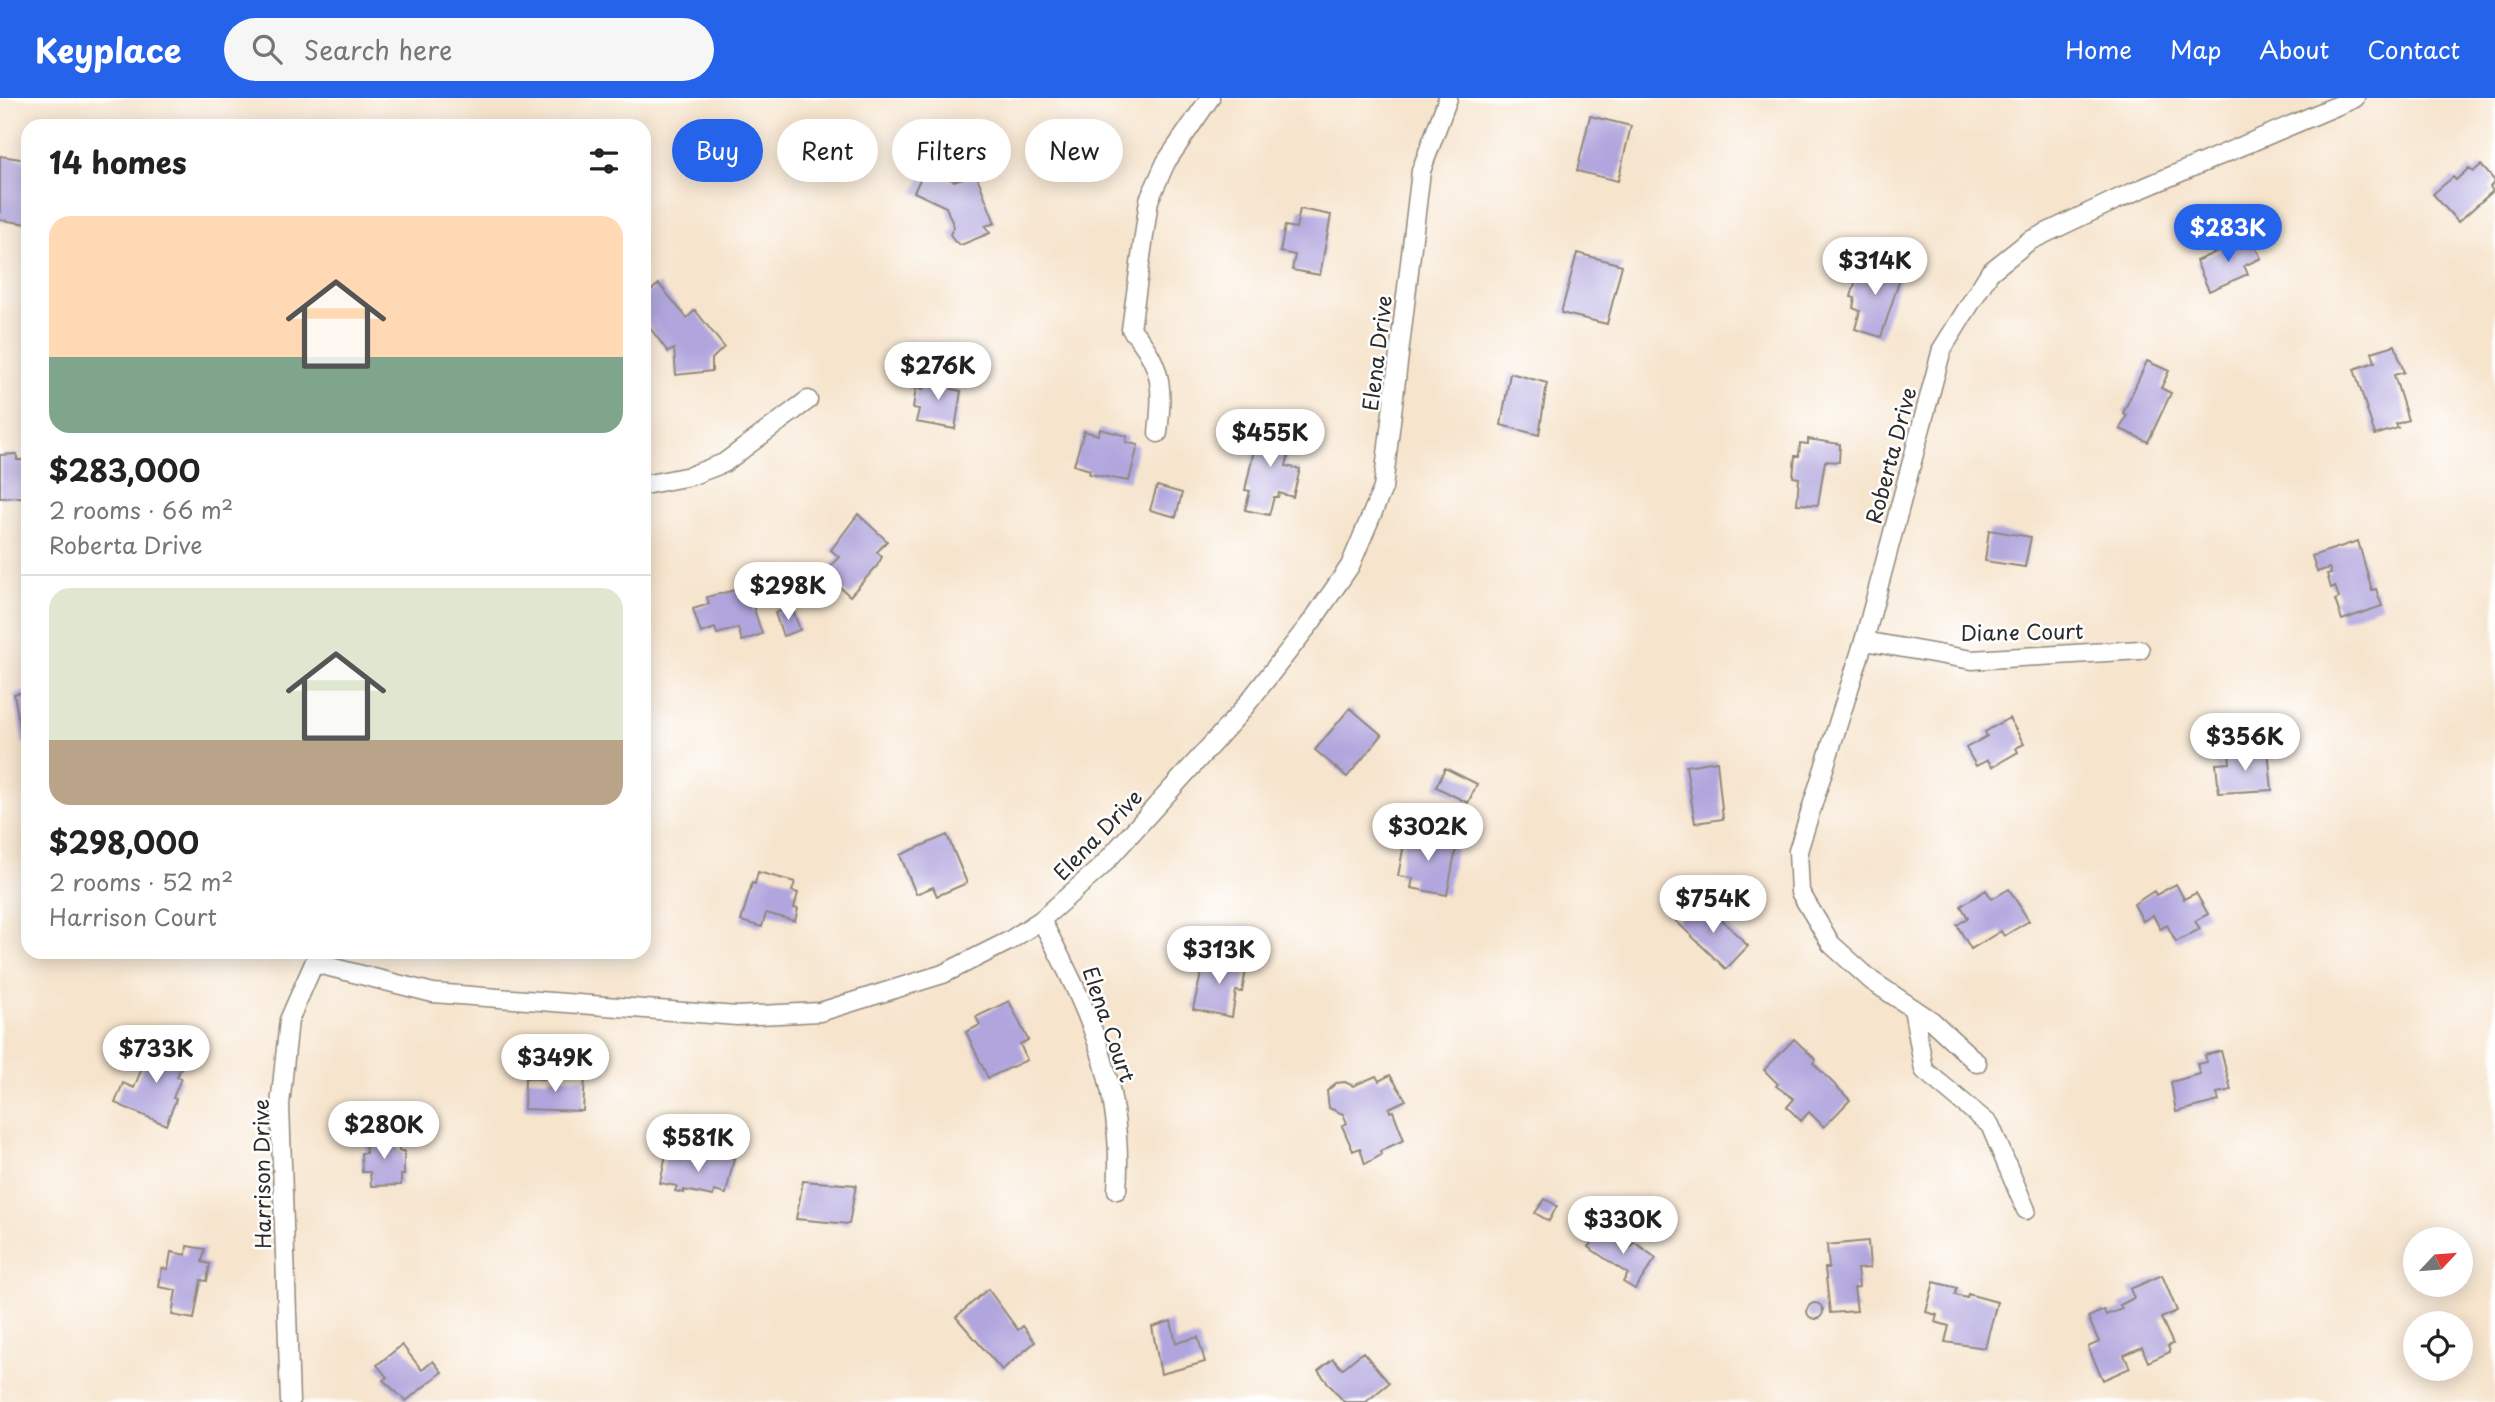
<!DOCTYPE html>
<meta charset="utf-8">
<style>
:root{--surface:#fff;--page:#f6f6f6;--text:#222;--muted:#767676;--line:#e0e0e0;--accent:#2563eb}
body{margin:0;font-family:"Playpen Sans",sans-serif;background:var(--page);color:var(--text);height:100vh;display:flex;flex-direction:column;font-size:26px;white-space:nowrap}
*{box-sizing:border-box;margin:0}
p{font-size:23px;color:var(--muted)}
.icon{flex:none;width:38px;height:38px;fill:none;stroke:currentColor;stroke-width:2;stroke-linecap:round;stroke-linejoin:round}
.map{position:relative;flex:1;overflow:hidden}
.sheet{position:absolute;left:21px;top:21px;width:630px;height:840px;display:flex;flex-direction:column;background:var(--surface);border-radius:21px;box-shadow:0 4px 18px #0003}
.sheet>*{flex:none}
.guide{position:absolute;left:672px;top:21px;width:665px;height:63px;display:flex;gap:14px}
.needle{width:46px;rotate:64deg}
.fabs{position:absolute;left:2403px;top:1129px;display:grid;gap:14px}
.fabs a{display:grid;place-items:center;width:70px;height:70px;border-radius:50%;background:var(--surface);box-shadow:0 4px 18px #0003;font-size:35px}
.price{position:absolute;translate:-50% -60px;padding:0 16px;border-radius:24px;background:#fff;color:#222;font-size:23px;line-height:46px;filter:drop-shadow(0 2px 4px #0008)}
.price::after{content:'';position:absolute;left:50%;top:42px;width:21px;height:16px;margin-left:-10px;background:inherit;clip-path:polygon(0 0,100% 0,50% 100%)}
.price.current{background:var(--accent);color:#fff}
ul{padding:0;list-style:none}
li{display:grid;align-content:center;gap:14px;height:371px;padding:0 28px}
li+li{border-top:2px solid var(--line)}
li span{display:grid;place-items:center;height:217px;border-radius:21px;color:#555}
li>.icon{margin-inline-start:auto}
span .icon{width:126px;height:126px;fill:#fffc;stroke-width:1}
li b{font-size:30px}
h2{display:flex;justify-content:space-between;align-items:center;height:84px;padding:0 28px;font-size:30px}
.pill{padding:0 24px;border-radius:32px;background:var(--surface);box-shadow:0 4px 18px #0003;font-size:24px;line-height:63px}
.pill.current{background:var(--accent);color:#fff}
header{display:flex;align-items:center;gap:42px;box-sizing:border-box;height:98px;padding:0 35px;background:var(--accent);color:#fff}
header strong{font-size:33px}
nav{display:flex;gap:38px;margin-inline-start:auto;font-size:24px}
.search{width:490px;height:63px;background:var(--page);display:flex;align-items:center;gap:18px;box-sizing:border-box;padding:0 24px;border-radius:38px;color:var(--muted);font-size:26px}
.map>svg:first-child{display:block}
</style>
<header>
<strong>Keyplace</strong>
<div class="search"><svg class="icon" aria-label="search" viewBox="0 0 24 24"><circle cx="10" cy="10" r="6"/><path d="M15 15l6 6"/></svg>Search here</div>
<nav><a>Home</a><a>Map</a><a>About</a><a>Contact</a></nav>
</header>
<div class="map">
<svg width="2495" height="1304" viewBox="0 0 2495 1304">
<rect width="100%" height="100%" fill="#fff"/>
<filter id="ink" filterUnits="userSpaceOnUse"><feTurbulence type="fractalNoise" baseFrequency=".0143" numOctaves="2"/><feDisplacementMap in="SourceGraphic" scale="14" xChannelSelector="R" yChannelSelector="G"/><feConvolveMatrix kernelMatrix="1 2 1 2 8 2 1 2 1" color-interpolation-filters="sRGB"/></filter>
<filter id="wash" filterUnits="userSpaceOnUse"><feTurbulence type="fractalNoise" baseFrequency=".00686" numOctaves="4" result="noise"/><feDisplacementMap in="SourceGraphic" scale="28" xChannelSelector="R" yChannelSelector="G"/><feGaussianBlur stdDeviation="1.57" result="paint"/><feColorMatrix in="noise" values="0 0 0 0 0 0 0 0 0 0 0 0 0 0 0 0 0 1.4 0 .05"/><feComposite in="paint" operator="in"/></filter>
<g filter="url(#wash)">
<rect width="100%" height="100%" fill="#f6e4cc"/>
<g id="blocks">
<path fill="#b0a5dd" d="M1590,18L1631,28L1618,83L1577,73Z
M0,58L28,62V126L0,122Z
M2481,67L2495,83L2490,89L2493,93L2458,124L2433,96L2453,79L2456,82L2469,70L2473,74Z
M925,71L954,83L976,76L995,125L985,128L990,135L961,147L954,143L950,136L954,129L946,109L914,94Z
M1300,111L1331,117L1320,177L1292,172L1295,157L1280,154L1285,128L1296,130Z
M2250,139L2261,160L2244,168L2248,176L2209,193L2196,163Z
M1577,155L1622,167L1607,226L1561,215Z
M1875,166L1902,174L1881,239L1855,231L1860,213L1853,210L1855,200L1851,199L1860,167L1874,171Z
M659,186L687,220L695,212L724,249L712,261V273L676,277L674,251L668,254L644,222V198Z
M2395,247L2404,274L2394,277L2408,322L2396,326L2398,330L2375,337L2354,271L2375,264L2372,254Z
M2147,263L2169,273L2161,290L2171,295L2148,344L2120,331L2127,317L2123,315Z
M1510,275L1547,285L1539,337L1501,327Z
M925,276L954,280L952,291L961,293L955,331L916,324L919,311L913,310L916,290L923,291Z
M1260,326L1294,333L1286,368L1300,371L1293,399L1279,395L1278,399H1274L1269,417L1245,412L1250,393L1245,392Z
M1100,331L1127,338L1126,344L1138,347L1129,383L1089,376L1090,372L1074,367L1084,333L1098,337Z
M1808,341L1840,346L1839,364L1825,363L1818,407L1797,406L1799,380L1793,379L1795,358H1799L1800,345L1808,346Z
M17,356V362H28V402H23V399L0,400V357Z
M1157,388L1182,395L1176,419L1150,412Z
M858,416L887,443L877,454L882,459L877,468L850,498L824,475L839,459L831,452Z
M1989,432L2031,439L2025,469L1985,463Z
M2358,443L2372,492L2376,491L2382,508L2342,522L2335,502L2339,500L2335,488L2331,490L2327,476L2331,475L2329,470L2317,474L2312,458Z
M747,489L762,536L742,543L738,530L717,536L715,530L701,535L693,511L709,506L707,499Z
M792,509L800,532L783,538L775,515Z
M28,593V645L23,646L14,596Z
M1350,610L1382,637L1347,679L1315,652Z
M2009,620L2024,646L2016,650L2018,654L1992,669L1988,662L1976,668L1966,650L1987,638L1985,634Z
M2268,652L2272,692L2219,695L2216,666L2230,665L2229,655Z
M1717,663L1723,721L1695,725L1686,668Z
M1445,670L1477,686L1468,705L1436,689Z
M1406,736L1457,745L1447,797L1411,790L1413,780L1398,778Z
M947,737L967,785L937,798L933,789L916,796L900,757Z
M758,774L795,784L792,793L798,795L794,810L798,811L795,823L766,815L762,829L741,823L752,785L755,786Z
M2176,786L2184,801L2196,795L2208,816L2195,823L2200,831L2176,844L2167,827L2160,831L2153,817L2143,823L2134,806L2154,793L2156,797Z
M2009,791L2029,823L2004,838L2001,833L1971,851L1957,827L1968,820L1961,808L1986,792L1992,801Z
M1697,803L1714,820L1717,817L1748,848L1726,871L1676,823Z
M1205,858L1247,866L1242,894L1236,893L1232,919L1193,911Z
M1009,903L1028,942L1020,946L1027,962L988,980L966,934L980,927L976,919Z
M1794,941L1816,962L1813,965L1850,1002L1824,1029L1809,1014L1801,1023L1787,1009L1794,1001L1776,988L1778,986L1764,972Z
M163,943L188,952L177,979L181,980L173,1000L176,1001L166,1027L115,1005L123,985L134,990L144,965L153,969Z
M2221,953L2231,992L2217,995L2219,1003L2176,1014L2171,984L2200,976L2197,966L2207,964L2205,957Z
M1390,977L1406,1002L1389,1010L1390,1014L1393,1013L1404,1042L1380,1053L1381,1057L1365,1066L1360,1050L1353,1053L1342,1028L1347,1025L1343,1016L1329,1010L1327,993L1336,985L1345,984L1353,988L1376,978L1379,983Z
M549,979L585,980L583,1013L524,1011L525,980L549,982Z
M399,1039V1053H404V1077H401V1087L371,1088L370,1074H362L361,1055H366L365,1040Z
M692,1055L734,1060L726,1096L714,1093L713,1098L684,1092V1095L675,1093L677,1088L660,1085L666,1057L691,1062Z
M803,1083L856,1087L849,1126L796,1121Z
M1545,1101L1557,1108L1549,1123L1535,1115Z
M1601,1130L1631,1149L1634,1144L1656,1160L1635,1191L1623,1184L1628,1176L1588,1149Z
M1868,1143L1870,1170L1857,1171L1859,1189L1854,1190L1857,1213L1830,1215L1825,1170H1829L1827,1147Z
M187,1148L205,1151L202,1164L210,1166L207,1183L201,1182L194,1221L172,1217L176,1192L159,1189L162,1170L168,1171L171,1154L186,1157Z
M2162,1177L2177,1213L2161,1220L2173,1246L2168,1248L2170,1254L2148,1264L2142,1249L2124,1257L2130,1270L2103,1282L2088,1249L2099,1244L2088,1219L2104,1212L2106,1217L2122,1211L2120,1207L2134,1200L2130,1191Z
M1934,1184L1957,1190L1955,1197L1967,1200L1968,1196L1997,1204L1985,1250L1945,1244L1949,1228L1935,1224L1937,1217L1926,1214Z
M988,1191L1018,1232L1023,1228L1035,1244L1002,1272L956,1219Z
M1807 1213a8 8 0 1 1 16 0a8 8 0 1 1-16 0Z
M1171,1223L1176,1245L1198,1239L1205,1264L1161,1276L1152,1229Z
M402,1247L422,1272L433,1263L442,1274L406,1303L383,1282L387,1279L377,1267Z
M1363,1254L1389,1285L1366,1304H1344L1318,1273L1333,1261L1342,1271Z"/>
</g>
</g>
<g filter="url(#ink)">
<use href="#blocks" fill-opacity="0" stroke="#90887c" stroke-width="2"/>
<g fill="none" stroke-linecap="round" stroke-linejoin="round">
<defs>
<path id="street" d="M1158,335C1163,289 1163,267 1131,231L1149,102L1166,64L1210,0
M644,387L690,378L724,365L808,302
M1864,543L1972,562L2140,552
M1041,822C1088,909 1125,991 1117,1092
M314,865L433,895L737,918L820,914L943,876L1009,843L1041,822L1101,769L1239,616L1312,523L1350,468L1383,390L1421,73L1448,0
M1913,910L1924,972L1990,1027L2026,1112
M1977,965L1932,923L1872,883L1831,846L1800,794L1798,753L1864,543L1942,251L1990,174L2029,143L2122,99L2355,0
M290,1304L280,1007L289,922L318,856"/>
</defs>
<use href="#street" stroke="#90887c" stroke-width="21"/>
<use href="#street" stroke="#fff" stroke-width="18"/>
</g>
</g>
<g text-anchor="middle" dominant-baseline="central" stroke-width="5" stroke-linejoin="round" paint-order="stroke">
<g font-size="21" fill="#2b2b2b" stroke="#fff">
<text transform="translate(1376 255) rotate(-83)">Elena Drive</text>
<text transform="translate(1890 357) rotate(-75)">Roberta Drive</text>
<text transform="translate(2022 533) rotate(-1)">Diane Court</text>
<text transform="translate(1097 736) rotate(-46)">Elena Drive</text>
<text transform="translate(1110 926) rotate(71)">Elena Court</text>
<text transform="translate(261 1076) rotate(-91)">Harrison Drive</text>
</g>
</g>
</svg>
<div class="fabs">
<a><svg class="needle" viewBox="-14 -14 28 28"><path d="M0-13l5 13h-10z" fill="#e53935"/><path d="M0 13l5-13h-10z" fill="#767676"/></svg></a>
<a><svg class="icon" aria-label="locate" viewBox="0 0 24 24"><circle cx="12" cy="12" r="6"/><path d="M12 2v4M12 18v4M2 12h4M18 12h4"/></svg></a>
</div>
<b class="price current" style="left:2228px;top:166px">$283K</b>
<b class="price" style="left:1875px;top:199px">$314K</b>
<b class="price" style="left:938px;top:304px">$276K</b>
<b class="price" style="left:1270px;top:371px">$455K</b>
<b class="price" style="left:788px;top:524px">$298K</b>
<b class="price" style="left:2245px;top:675px">$356K</b>
<b class="price" style="left:1428px;top:765px">$302K</b>
<b class="price" style="left:1713px;top:837px">$754K</b>
<b class="price" style="left:1219px;top:888px">$313K</b>
<b class="price" style="left:156px;top:987px">$733K</b>
<b class="price" style="left:555px;top:996px">$349K</b>
<b class="price" style="left:384px;top:1063px">$280K</b>
<b class="price" style="left:698px;top:1076px">$581K</b>
<b class="price" style="left:1623px;top:1158px">$330K</b>
<div class="guide">
<a class="pill current">Buy</a>
<a class="pill">Rent</a>
<a class="pill">Filters</a>
<a class="pill">New</a>
</div>
<section class="sheet">
<h2>14 homes<svg class="icon" aria-label="filters" viewBox="0 0 24 24"><path d="M4 7h16M4 17h16"/><circle cx="9" cy="7" r="2"/><circle cx="15" cy="17" r="2"/></svg></h2>
<ul>
<li><span style="background:linear-gradient(#ffd9b3 65%,#7fa58c 0)"><svg class="icon" aria-label="home" viewBox="0 0 24 24"><path d="M3 11l9-7 9 7M6 9v11h12V9"/></svg></span><div><b>$283,000</b><p>2 rooms · 66 m²</p><p>Roberta Drive</p></div></li>
<li><span style="background:linear-gradient(#dfe7d0 70%,#b9a48a 0)"><svg class="icon" aria-label="home" viewBox="0 0 24 24"><path d="M3 11l9-7 9 7M6 9v11h12V9"/></svg></span><div><b>$298,000</b><p>2 rooms · 52 m²</p><p>Harrison Court</p></div></li>
</ul>
</section>
</div>
